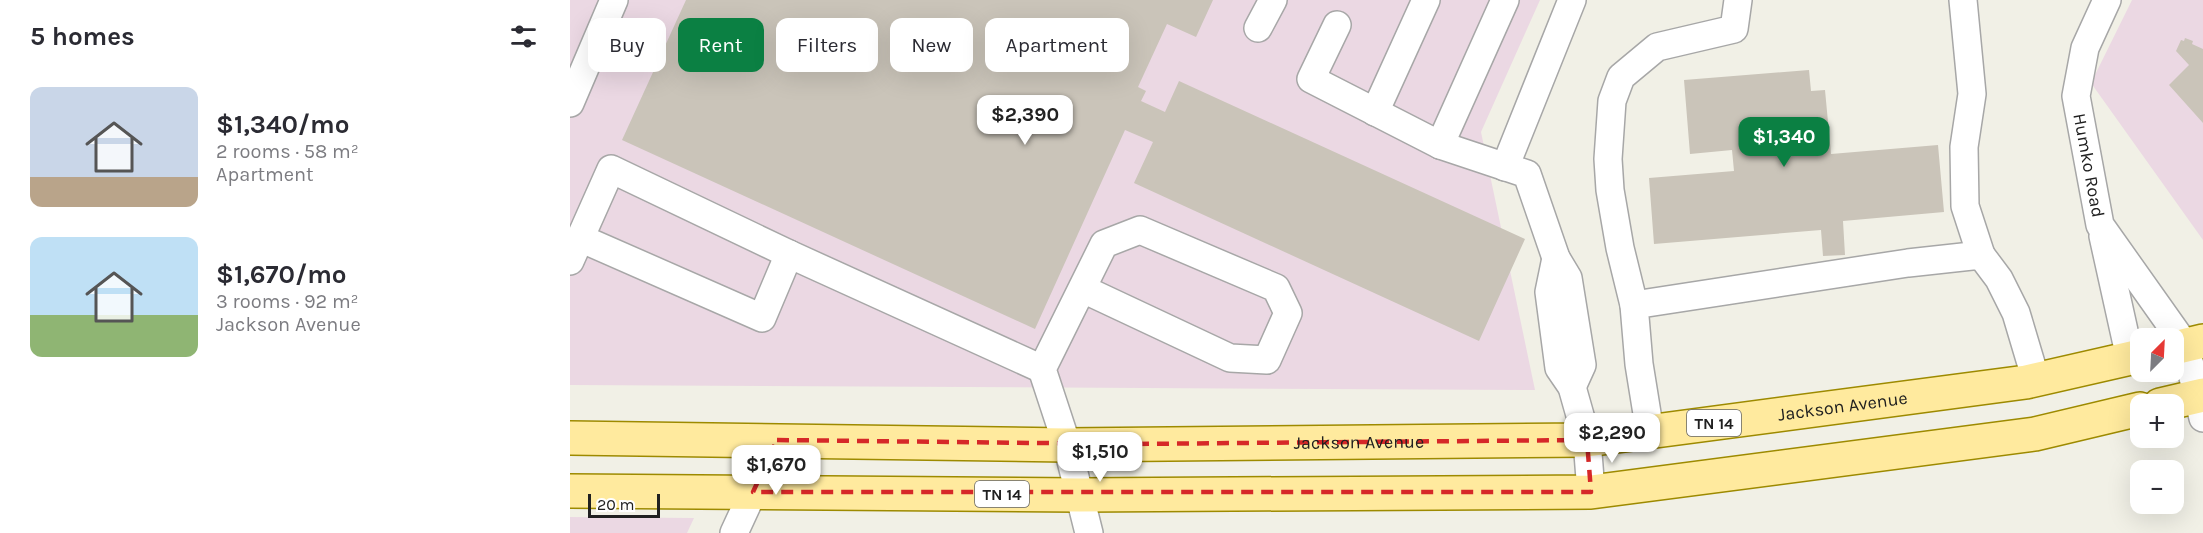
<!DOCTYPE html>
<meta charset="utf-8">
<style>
:root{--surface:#fff;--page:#f2f2f3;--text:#2b2b33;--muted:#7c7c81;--accent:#0b8043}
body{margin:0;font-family:Karla,sans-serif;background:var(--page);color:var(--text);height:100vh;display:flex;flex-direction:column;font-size:22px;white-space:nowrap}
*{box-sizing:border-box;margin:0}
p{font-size:20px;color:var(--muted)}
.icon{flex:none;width:33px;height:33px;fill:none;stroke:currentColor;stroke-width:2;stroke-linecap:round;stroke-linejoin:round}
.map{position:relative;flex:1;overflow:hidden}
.drawer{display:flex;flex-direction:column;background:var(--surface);width:570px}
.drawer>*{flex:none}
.hud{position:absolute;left:18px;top:18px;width:570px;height:54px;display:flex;gap:12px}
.needle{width:39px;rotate:24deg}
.fabs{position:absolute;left:1560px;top:328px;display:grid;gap:12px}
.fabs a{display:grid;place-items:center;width:54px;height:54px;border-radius:12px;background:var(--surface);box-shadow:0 6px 24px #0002;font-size:30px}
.scale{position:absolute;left:18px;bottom:15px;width:72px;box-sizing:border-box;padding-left:6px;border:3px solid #202020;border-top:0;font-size:16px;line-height:21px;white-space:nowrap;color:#202020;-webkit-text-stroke:4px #fff;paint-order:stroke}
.price{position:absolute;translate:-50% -51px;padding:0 14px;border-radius:12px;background:#fff;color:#222;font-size:20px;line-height:39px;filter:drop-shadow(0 2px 3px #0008)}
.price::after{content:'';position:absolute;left:50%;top:36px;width:18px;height:14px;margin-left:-9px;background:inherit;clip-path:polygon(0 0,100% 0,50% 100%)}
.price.on{background:var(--accent);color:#fff}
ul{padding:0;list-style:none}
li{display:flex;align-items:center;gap:18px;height:150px;padding:0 30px}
li span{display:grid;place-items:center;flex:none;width:168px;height:120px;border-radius:12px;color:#555}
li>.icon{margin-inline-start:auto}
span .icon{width:72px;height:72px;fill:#fffc;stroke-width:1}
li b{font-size:26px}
h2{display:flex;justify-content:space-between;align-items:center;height:72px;padding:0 30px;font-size:26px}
.tag{padding:0 21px;border-radius:12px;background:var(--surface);box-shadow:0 6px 24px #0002;font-size:21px;line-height:54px}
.tag.on{background:var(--accent);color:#fff}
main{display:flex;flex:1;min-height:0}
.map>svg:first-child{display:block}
</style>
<main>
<section class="drawer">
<h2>5 homes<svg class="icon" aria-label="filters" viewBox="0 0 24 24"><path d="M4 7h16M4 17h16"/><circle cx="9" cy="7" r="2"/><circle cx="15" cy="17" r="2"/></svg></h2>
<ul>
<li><span style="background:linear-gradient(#c9d6e8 75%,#b9a48a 0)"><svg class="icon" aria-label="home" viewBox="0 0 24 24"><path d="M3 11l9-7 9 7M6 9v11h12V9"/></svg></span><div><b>$1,340/mo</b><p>2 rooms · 58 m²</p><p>Apartment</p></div></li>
<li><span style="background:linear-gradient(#bfe0f5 65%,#8fb573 0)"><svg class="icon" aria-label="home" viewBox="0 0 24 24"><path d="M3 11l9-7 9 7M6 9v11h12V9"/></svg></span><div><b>$1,670/mo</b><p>3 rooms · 92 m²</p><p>Jackson Avenue</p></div></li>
</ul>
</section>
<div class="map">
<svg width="1633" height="533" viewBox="0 0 1633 533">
<rect width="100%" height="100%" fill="#f1f0e6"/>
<path fill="#ebd8e3" d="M0,0H970L911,132L965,390L0,385Z
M1562,0H1633V240L1521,83Z
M0,517L124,518L117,533H0Z"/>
<path fill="#cac4b9" d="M116,0H643L626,37L597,24L568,87L576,91L571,101L595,112L609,81L955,239L909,341L564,183L583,142L555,130L465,329L52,140Z
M1615,38L1623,41L1622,44L1633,49V123L1599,85L1619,65L1606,51L1611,40L1614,41Z
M1239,70L1241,91L1255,90L1261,154L1368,145L1374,212L1273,221L1275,255L1253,256L1251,230L1084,244L1079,178L1164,171L1162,150L1120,154L1114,80Z"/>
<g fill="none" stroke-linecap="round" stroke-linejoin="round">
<defs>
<g id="minor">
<path d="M1393,0L1402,94L1394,147L1395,206L1411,255"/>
<path id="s1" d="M1537,0L1515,48L1506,96L1530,225L1615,345L1633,418"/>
<path d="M767,25L741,79L870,145L957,174L986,258L998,278L1012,365L1002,387"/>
<path d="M688,28L703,0"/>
<path d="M0,103L44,0"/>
<path d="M805,112L856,0"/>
<path d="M870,145L935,0"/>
<path d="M935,167L1002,0"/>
<path d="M1533,236L1560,358"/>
<path d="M10,238L192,318L219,254"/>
<path d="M986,258L979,292L989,368L1002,387L1017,440L1021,492"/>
<path d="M0,261L41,169L219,254L472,369"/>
<path d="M513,289L660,358L697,360L718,313L706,288L570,230L534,244L472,369L497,445L519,533"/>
<path d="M1064,305L1050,248L1040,190L1038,159L1042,101L1051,77L1087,47L1164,29L1168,0"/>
<path d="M1080,432L1069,364L1064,305L1338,263L1411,255L1429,279L1446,313L1466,380"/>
<path d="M164,533L207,440"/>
</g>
<g id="major">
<path d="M1604,348L1633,341"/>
<path d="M1590,405L1633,395"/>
<path id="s2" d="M0,438L497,445L1017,440L1456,382L1570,356"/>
<path d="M0,491L510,495L1021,492L1465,434L1570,409"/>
</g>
</defs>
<use href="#minor" stroke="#a7a7a7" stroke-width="30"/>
<use href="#major" stroke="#9d8a00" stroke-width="36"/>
<use href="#minor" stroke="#fff" stroke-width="27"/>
<use href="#major" stroke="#ffea9e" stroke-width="33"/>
</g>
<path fill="none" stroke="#d62828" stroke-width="4.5" stroke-dasharray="12 8" stroke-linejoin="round" d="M207,440L556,444L1017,440L1021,492H183Z"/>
<g text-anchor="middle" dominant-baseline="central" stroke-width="4.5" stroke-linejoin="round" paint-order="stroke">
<g fill="#fff" stroke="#636363" stroke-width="1.5">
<rect x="1117" y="410" width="54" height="26" rx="4.5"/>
<rect x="405" y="481" width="54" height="26" rx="4.5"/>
</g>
<g font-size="16" font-weight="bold" fill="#202020">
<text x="1144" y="423">TN 14</text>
<text x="432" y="494">TN 14</text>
</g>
<g font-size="18" fill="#202020" stroke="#fff">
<text stroke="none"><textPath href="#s1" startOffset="172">Humko Road</textPath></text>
<text stroke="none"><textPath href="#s2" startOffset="1275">Jackson Avenue</textPath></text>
<text stroke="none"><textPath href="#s2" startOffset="789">Jackson Avenue</textPath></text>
</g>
</g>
</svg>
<div class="fabs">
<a><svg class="needle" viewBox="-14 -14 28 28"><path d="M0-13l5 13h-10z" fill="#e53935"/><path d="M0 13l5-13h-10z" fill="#7c7c81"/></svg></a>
<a>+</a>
<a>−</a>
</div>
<div class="scale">20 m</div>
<b class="price" style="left:455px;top:146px">$2,390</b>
<b class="price on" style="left:1214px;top:168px">$1,340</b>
<b class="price" style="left:1042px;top:464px">$2,290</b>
<b class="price" style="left:530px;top:483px">$1,510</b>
<b class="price" style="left:206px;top:496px">$1,670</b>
<div class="hud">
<a class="tag">Buy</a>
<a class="tag on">Rent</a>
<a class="tag">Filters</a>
<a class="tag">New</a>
<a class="tag">Apartment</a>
</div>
</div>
</main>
